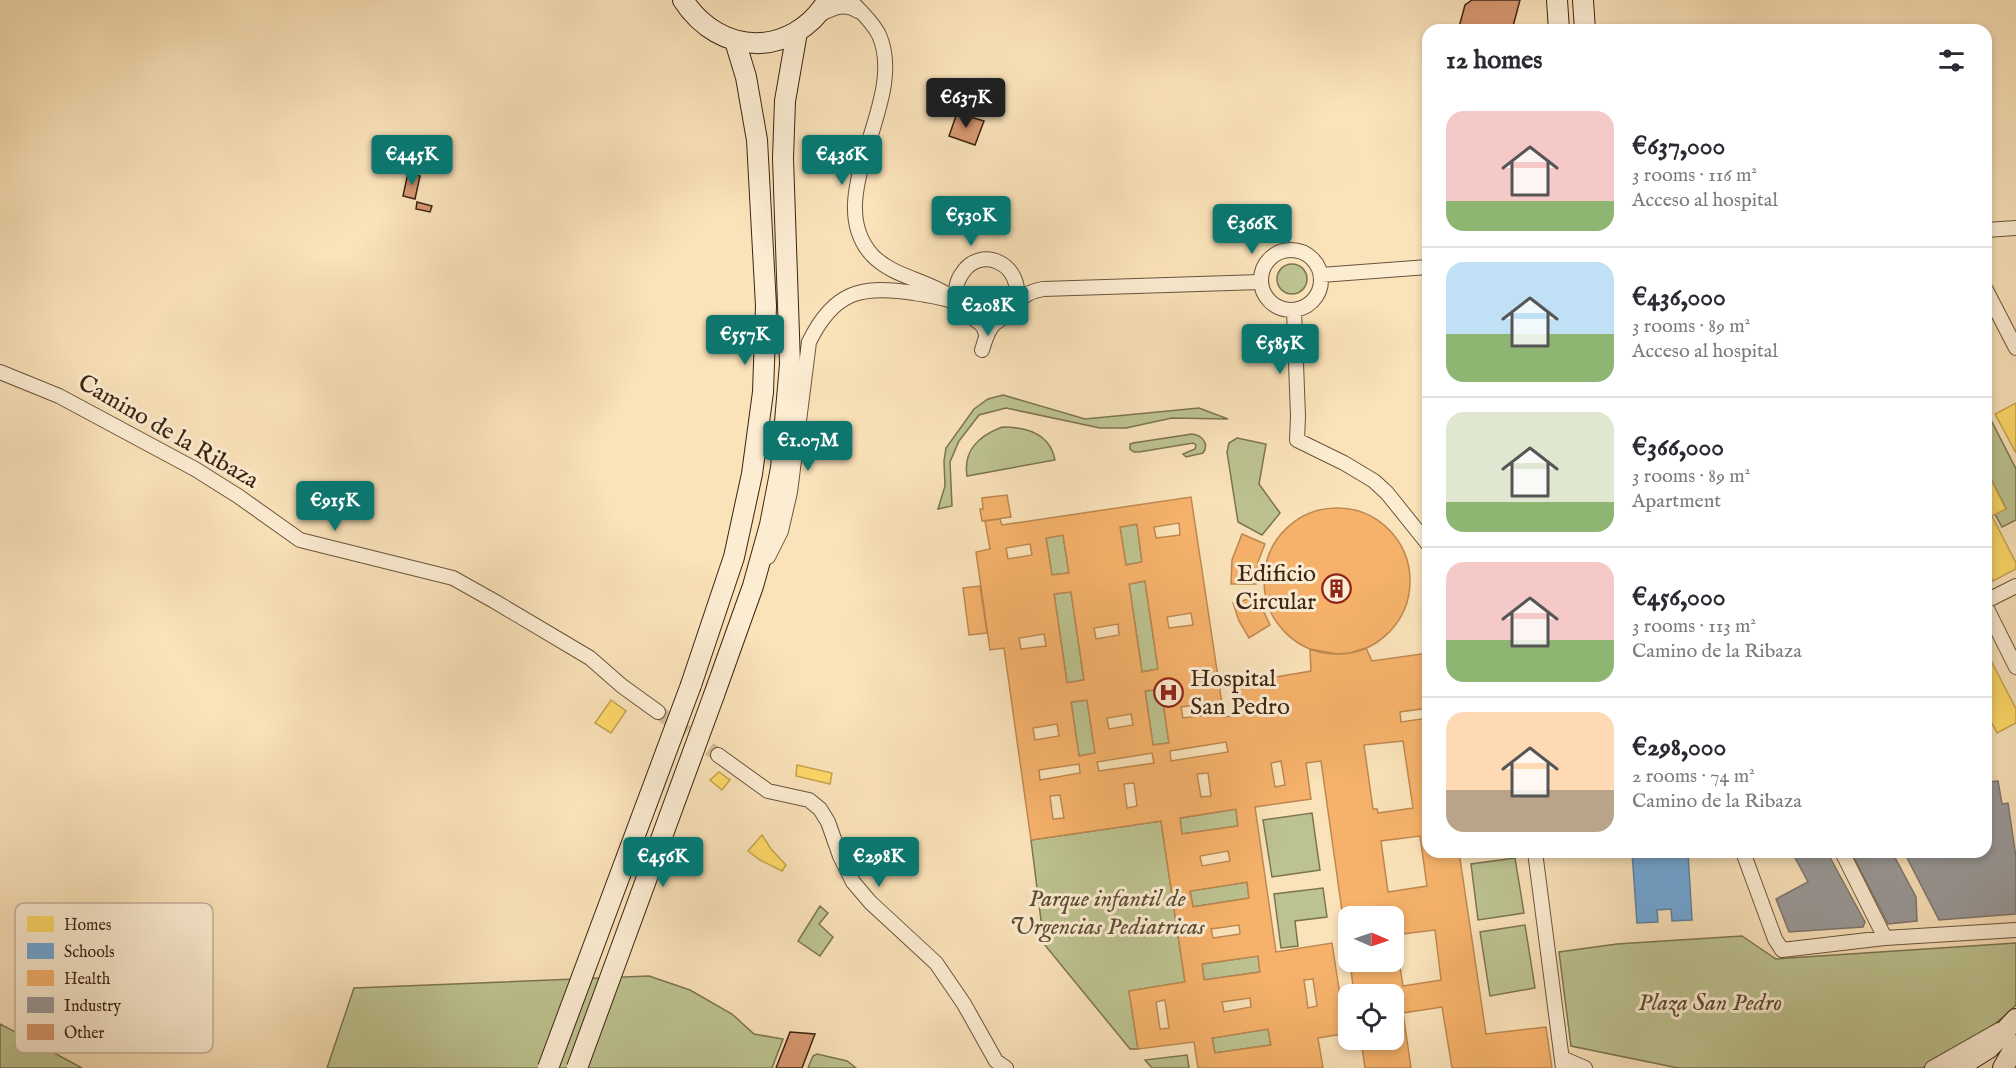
<!DOCTYPE html>
<meta charset="utf-8">
<style>
:root{--surface:#fff;--page:#f2f2f3;--text:#2b2b33;--muted:#7c7c81;--line:#e1e1e2;--accent:#0f766e}
body{margin:0;font-family:"IM FELL English",serif;background:var(--page);color:var(--text);height:100vh;display:flex;flex-direction:column;font-size:22px;white-space:nowrap}
*{box-sizing:border-box;margin:0}
p{font-size:20px;color:var(--muted)}
.icon{flex:none;width:33px;height:33px;fill:none;stroke:currentColor;stroke-width:2;stroke-linecap:round;stroke-linejoin:round}
.map{position:relative;flex:1;overflow:hidden}
.details{position:absolute;left:1422px;top:24px;width:570px;height:834px;display:flex;flex-direction:column;background:var(--surface);border-radius:18px;box-shadow:0 3px 9px #0003}
.details>*{flex:none}
.needle{width:39px;rotate:92deg}
.buttons{position:absolute;left:1338px;top:906px;display:grid;gap:12px}
.buttons a{display:grid;place-items:center;width:66px;height:66px;border-radius:12px;background:var(--surface);box-shadow:0 3px 9px #0003;font-size:30px}
.price{position:absolute;translate:-50% -51px;padding:0 14px;border-radius:6px;background:var(--accent);color:#fff;font-size:20px;line-height:39px;filter:drop-shadow(0 2px 3px #0008)}
.price::after{content:'';position:absolute;left:50%;top:36px;width:18px;height:14px;margin-left:-9px;background:inherit;clip-path:polygon(0 0,100% 0,50% 100%)}
.price.on{background:#222;color:#fff}
ul{padding:0;list-style:none}
li{display:flex;align-items:center;gap:18px;height:150px;padding:0 24px}
li+li{border-top:2px solid var(--line)}
li span{display:grid;place-items:center;flex:none;width:168px;height:120px;border-radius:18px;color:#555}
li>.icon{margin-inline-start:auto}
span .icon{width:72px;height:72px;fill:#fffc;stroke-width:1}
li b{font-size:26px}
h2{display:flex;justify-content:space-between;align-items:center;height:72px;padding:0 24px;font-size:26px}
.map>svg:first-child{display:block}
</style>
<div class="map">
<svg width="2016" height="1068" viewBox="0 0 2016 1068">
<rect width="100%" height="100%" fill="#fae2b9"/>
<filter id="stains"><feTurbulence type="fractalNoise" baseFrequency=".00333" numOctaves="4"/><feColorMatrix values="0 0 0 0 .2 0 0 0 0 .09 0 0 0 0 .02 0 0 0 .5 -.17"/></filter>
<radialGradient id="worn" r=".72"><stop offset=".6" stop-color="#630" stop-opacity="0"/><stop offset="1" stop-color="#630" stop-opacity=".3"/></radialGradient>
<path fill="#bdc390" stroke="#7c7451" stroke-width="1.5" d="M1277 279a15 15 0 1 1 30 0a15 15 0 1 1-30 0Z
M1003,395L1085,419L1199,408L1228,419L1172,418L1126,428H1100L1006,408L979,415L959,441L950,462L952,506L938,509L945,486L944,461L946,448L974,409L988,399Z
M1991,420L2016,469V520L2002,527L1995,514L2006,508L1986,470V422Z
M1002,427C1026,427 1050,433 1055,460L967,476C963,450 979,436 1002,427Z
M1192,434C1201,435 1210,443 1203,453L1186,457L1183,454L1195,449L1196,445L1193,443L1139,452H1134L1130,449V444L1133,443Z
M1237,438L1266,444L1259,484L1280,513L1262,535L1238,522L1227,452L1229,443Z
M1137,524L1142,562L1126,565L1120,527Z
M1063,535L1069,573L1052,575L1046,538Z
M1145,581L1158,669L1142,672L1129,584Z
M1071,592L1084,680L1067,683L1054,594Z
M1161,689L1169,743L1153,745L1145,691Z
M1087,700L1095,753L1079,756L1071,702Z
M1236,809L1238,826L1182,834L1180,818Z
M1312,813L1320,870L1272,877L1263,820Z
M1161,821L1185,982L1129,991L1138,1049H1130L1044,944L1031,840Z
M1515,858L1524,913L1478,920L1471,864Z
M1247,882L1249,898L1193,907L1190,891Z
M1323,888L1327,917L1295,921L1298,946L1281,948L1274,894Z
M820,906L828,913L819,924L833,937L820,956L798,941Z
M1525,925L1535,988L1490,996L1480,932Z
M1742,936L1776,959L2016,943V1005C1990,1032 1955,1052 1922,1068H1678L1571,1046L1559,952L1617,944Z
M1258,956L1260,972L1204,980L1202,964Z
M649,976L690,990L732,1014L754,1034L783,1039L772,1068H327L354,988Z
M0,1024L82,1068H0Z
M1268,1029L1271,1045L1215,1053L1212,1038Z
M817,1054L847,1061L856,1068H808L813,1056Z
M1187,1055L1189,1068H1152L1145,1060Z"/>
<path fill="#ffd966" stroke="#c4a34d" stroke-width="1.5" d="M2016,403V453L1995,414Z
M1986,470L2006,509L1986,519Z
M1992,516L2016,563V569L1993,581L1986,566V519Z
M1986,651L2016,709V723L1997,733L1986,712Z
M611,700L626,711L611,733L595,723Z
M797,765L832,773L830,784L796,776Z
M719,772L730,780L722,790L710,780Z
M762,835L771,849L786,865L782,871L760,860L748,851Z"/>
<path fill="#6fa8dc" stroke="#5f819f" stroke-width="1.5" d="M1632,852H1688L1692,920L1672,921L1671,909L1657,910L1658,922L1637,923Z"/>
<path fill="#f6b26b" stroke="#be8850" stroke-width="1.5" fill-rule="evenodd" d="M1007,495L1011,517L982,521L980,509H983L982,498Z
M1191,497L1224,717L1239,715L1235,684L1311,671L1310,649L1337,654L1350,653L1366,648L1372,661L1428,653V708L1400,712L1401,722L1428,718V852H1459L1486,1034L1546,1027L1552,1068H1452L1442,1007L1403,1013L1411,1068H1365L1361,1040H1394V994H1354L1350,962H1394V916H1348V954L1321,761L1306,763L1311,799L1255,807L1276,952L1332,943L1341,1002L1348,1001V1007L1342,1008L1343,1019L1348,1018V1033L1318,1038L1323,1068H1198L1194,1042L1138,1049L1129,991L1185,982L1161,821L1031,840L1004,648L990,650L976,552L990,549L985,521L1000,519L1002,525ZM1179,523L1180,535L1156,538L1154,527ZM1137,524L1142,562L1126,565L1120,527ZM1063,535L1069,573L1052,575L1046,538ZM1030,544L1032,555L1008,559L1006,548ZM1145,581L1158,669L1142,672L1129,584ZM1071,592L1084,680L1067,683L1054,594ZM1191,613L1193,625L1169,628L1167,617ZM1118,624L1119,635L1096,639L1094,628ZM1044,634L1046,646L1021,649L1019,638ZM1161,689L1169,743L1153,745L1145,691ZM1087,700L1095,753L1079,756L1071,702ZM1204,704L1206,715L1183,718L1181,707ZM1131,714L1133,725L1109,729L1107,718ZM1057,724L1059,736L1035,740L1033,728ZM1403,741L1413,808L1378,813L1377,809H1373L1364,745ZM1226,742L1228,752L1171,761L1170,751ZM1152,753L1154,763L1099,771L1097,762ZM1281,761L1285,785L1275,787L1271,763ZM1079,764L1080,773L1040,780L1039,770ZM1208,773L1211,796L1201,797L1197,774ZM1134,783L1137,806L1127,808L1124,784ZM1060,795L1064,818L1053,819L1050,796ZM1236,809L1238,826L1182,834L1180,818ZM1420,836L1427,886L1388,892L1381,841ZM1228,851L1230,861L1202,866L1200,856ZM1247,882L1249,898L1193,907L1190,891ZM1239,925L1240,934L1213,938L1211,929ZM1435,930L1441,980L1403,986L1396,941L1395,942L1394,935ZM1258,956L1260,972L1204,980L1202,964ZM1313,979L1317,1006L1308,1008L1304,980ZM1250,998L1251,1007L1224,1012L1222,1002ZM1165,1000L1169,1028L1160,1029L1156,1002ZM1268,1029L1271,1045L1215,1053L1212,1038Z
M1264 581a73 73 0 1 1 146 0a73 73 0 1 1-146 0Z
M1242,534L1265,544L1258,562L1256,584H1231L1232,560Z
M980,586L987,633L969,635L963,588Z
M1257,597L1270,625L1249,638L1239,621L1233,603Z"/>
<path fill="#999" stroke="#7d7670" stroke-width="1.5" d="M1998,781L2002,804L2008,803L2016,857V914L1939,920L1904,852H1986V782Z
M1792,852H1827L1865,922L1863,927L1789,932L1776,899L1808,882Z
M1851,852H1892L1916,897L1917,921L1888,924Z"/>
<path fill="#d89871" stroke="#3b2512" stroke-width="1.5" d="M1472,0H1520L1512,30L1459,27L1465,5Z
M957,113L984,121L975,145L949,136Z
M408,173L420,176L415,199L403,196Z
M417,202L432,206L430,212L416,209Z
M790,1032L815,1034L802,1068H776Z"/>
<g fill="none" stroke-linecap="round" stroke-linejoin="round">
<path stroke="#d4bc98" stroke-width="14" stroke-dasharray="14 7" stroke-linecap="butt" d="M658,712L718,755"/>
<defs>
<path id="street" d="M850,0C860,11 873,22 879,35C909,102 819,196 872,255C893,277 924,279 948,295
M819,15C833,8 844,2 858,11
M1986,230L2016,228
M1261 280a30 30 0 1 1 60 0a30 30 0 1 1-60 0Z
M1321,275L1428,267
M1986,290L2016,348
M1294,310L1298,416L1297,440L1344,463L1374,481L1387,493L1428,544
M987,336C986,335 984,328 984,328C980,321 971,318 966,313C956,303 953,287 961,275C980,243 1025,264 1016,303
M982,350C985,341 987,331 994,324C999,320 1005,317 1009,312C1023,299 1022,293 1043,289L1261,282
M0,372L59,396L195,469L238,496L300,540L453,578L494,601L590,658L622,686L658,712
M768,557L781,531L790,492L809,342C834,291 861,285 914,293C930,296 945,297 959,304
M1986,601L2016,586
M1986,607L2016,667
M718,755L768,791L809,800L820,809L828,822L840,856L853,882L870,902L936,963L964,1004L996,1061L1006,1068
M1535,852L1563,1068
M1743,852L1775,939L1782,950L1885,938L2016,930
M1842,852L1885,938
M1562,1058L1585,1068
M1932,1068L1999,1030"/>
<path id="secondary" d="M683,0C720,57 792,58 828,0
M1557,0L1559,30
M1583,0L1585,30
M691,685L734,557L752,474L763,392L766,306L757,140L746,77L735,41
M714,695L753,586L770,525L781,468L790,364L783,158L785,101L797,32
M1957,1068L1989,1048L2016,1019
M2003,1068L2016,1045"/>
</defs>
<use href="#street" stroke="#6b543c" stroke-width="16"/>
<use href="#secondary" stroke="#3b2512" stroke-width="22"/>
<use href="#street" stroke="#fcecd2" stroke-width="14"/>
<use href="#secondary" stroke="#fcecd2" stroke-width="20"/>
<defs>
<path id="secondary-bridge" d="M548,1068L691,685
M577,1068L714,695"/>
</defs>
<use href="#secondary-bridge" stroke="#3b2512" stroke-width="22" stroke-linecap="butt"/>
<use href="#secondary-bridge" stroke="#fcecd2" stroke-width="20"/>
</g>
<defs>
<symbol id="building-ring" viewBox="-11 -11 22 22"><circle r="9.5" fill="#fcecd2" stroke="#8f2418" stroke-width="1.5"/><path d="M-4-6H4V6H1V3H-1V6H-4ZM-2.5-4.3h1.7v1.8h-1.7ZM.8-4.3h1.7v1.8H.8ZM-2.5-1h1.7V.8h-1.7ZM.8-1h1.7V.8H.8Z" fill="#8f2418"/></symbol>
<symbol id="hospital-ring" viewBox="-11 -11 22 22"><circle r="9.5" fill="#fcecd2" stroke="#8f2418" stroke-width="1.5"/><path d="M-5-5h3v3.5h4V-5h3V5h-3V1.5h-4V5h-3Z" fill="#8f2418"/></symbol>
</defs>
<g fill-rule="evenodd">
<use href="#building-ring" x="1320" y="572" width="33" height="33"/>
<use href="#hospital-ring" x="1152" y="676" width="33" height="33"/>
</g>
<g text-anchor="middle" dominant-baseline="central" stroke-width="6" stroke-linejoin="round" paint-order="stroke">
<g font-size="24" fill="#3b2512" stroke="#fcecd2">
<text transform="translate(168 432) rotate(30)">Camino de la Ribaza</text>
</g>
<g font-size="24" fill="#3b2512" stroke="#fcecd2" text-anchor="end">
<text x="1316" y="574">Edificio<tspan x="1316" dy="28">Circular</tspan></text>
<text x="1190" y="679" text-anchor="start">Hospital<tspan x="1190" dy="28">San Pedro</tspan></text>
</g>
<g font-size="24" font-style="italic" fill="#5c4c32" stroke="#fcecd2">
<text x="1107" y="899">Parque infantil de<tspan x="1107" dy="28">Urgencias Pediatricas</tspan></text>
<text x="1710" y="1003">Plaza San Pedro</text>
</g>
</g>
<rect x="15" y="903" width="198" height="150" rx="9" fill="#fcecd2" stroke="#c2b098" stroke-width="1.5"/>
<rect x="27" y="916" width="27" height="16" fill="#ffd966"/>
<rect x="27" y="943" width="27" height="16" fill="#6fa8dc"/>
<rect x="27" y="970" width="27" height="16" fill="#f6b26b"/>
<rect x="27" y="997" width="27" height="16" fill="#999"/>
<rect x="27" y="1024" width="27" height="16" fill="#d89871"/>
<g font-size="16" fill="#3b2512">
<text x="64" y="930">Homes</text>
<text x="64" y="957">Schools</text>
<text x="64" y="984">Health</text>
<text x="64" y="1011">Industry</text>
<text x="64" y="1038">Other</text>
</g>
<rect width="100%" height="100%" filter="url(#stains)"/>
<rect width="100%" height="100%" fill="url(#worn)"/>
</svg>
<div class="buttons">
<a><svg class="needle" viewBox="-14 -14 28 28"><path d="M0-13l5 13h-10z" fill="#e53935"/><path d="M0 13l5-13h-10z" fill="#7c7c81"/></svg></a>
<a><svg class="icon" aria-label="locate" viewBox="0 0 24 24"><circle cx="12" cy="12" r="6"/><path d="M12 2v4M12 18v4M2 12h4M18 12h4"/></svg></a>
</div>
<b class="price on" style="left:966px;top:129px">€637K</b>
<b class="price" style="left:412px;top:186px">€445K</b>
<b class="price" style="left:842px;top:186px">€436K</b>
<b class="price" style="left:971px;top:247px">€530K</b>
<b class="price" style="left:1252px;top:255px">€366K</b>
<b class="price" style="left:988px;top:337px">€208K</b>
<b class="price" style="left:745px;top:366px">€557K</b>
<b class="price" style="left:1280px;top:375px">€585K</b>
<b class="price" style="left:808px;top:472px">€1.07M</b>
<b class="price" style="left:335px;top:532px">€915K</b>
<b class="price" style="left:663px;top:888px">€456K</b>
<b class="price" style="left:879px;top:888px">€298K</b>
<section class="details">
<h2>12 homes<svg class="icon" aria-label="filters" viewBox="0 0 24 24"><path d="M4 7h16M4 17h16"/><circle cx="9" cy="7" r="2"/><circle cx="15" cy="17" r="2"/></svg></h2>
<ul>
<li><span style="background:linear-gradient(#f6c9c9 75%,#8fb573 0)"><svg class="icon" aria-label="home" viewBox="0 0 24 24"><path d="M3 11l9-7 9 7M6 9v11h12V9"/></svg></span><div><b>€637,000</b><p>3 rooms · 116 m²</p><p>Acceso al hospital</p></div></li>
<li><span style="background:linear-gradient(#bfe0f5 60%,#8fb573 0)"><svg class="icon" aria-label="home" viewBox="0 0 24 24"><path d="M3 11l9-7 9 7M6 9v11h12V9"/></svg></span><div><b>€436,000</b><p>3 rooms · 89 m²</p><p>Acceso al hospital</p></div></li>
<li><span style="background:linear-gradient(#dfe7d0 75%,#8fb573 0)"><svg class="icon" aria-label="home" viewBox="0 0 24 24"><path d="M3 11l9-7 9 7M6 9v11h12V9"/></svg></span><div><b>€366,000</b><p>3 rooms · 89 m²</p><p>Apartment</p></div></li>
<li><span style="background:linear-gradient(#f6c9c9 65%,#8fb573 0)"><svg class="icon" aria-label="home" viewBox="0 0 24 24"><path d="M3 11l9-7 9 7M6 9v11h12V9"/></svg></span><div><b>€456,000</b><p>3 rooms · 113 m²</p><p>Camino de la Ribaza</p></div></li>
<li><span style="background:linear-gradient(#ffd9b3 65%,#b9a48a 0)"><svg class="icon" aria-label="home" viewBox="0 0 24 24"><path d="M3 11l9-7 9 7M6 9v11h12V9"/></svg></span><div><b>€298,000</b><p>2 rooms · 74 m²</p><p>Camino de la Ribaza</p></div></li>
</ul>
</section>
</div>
